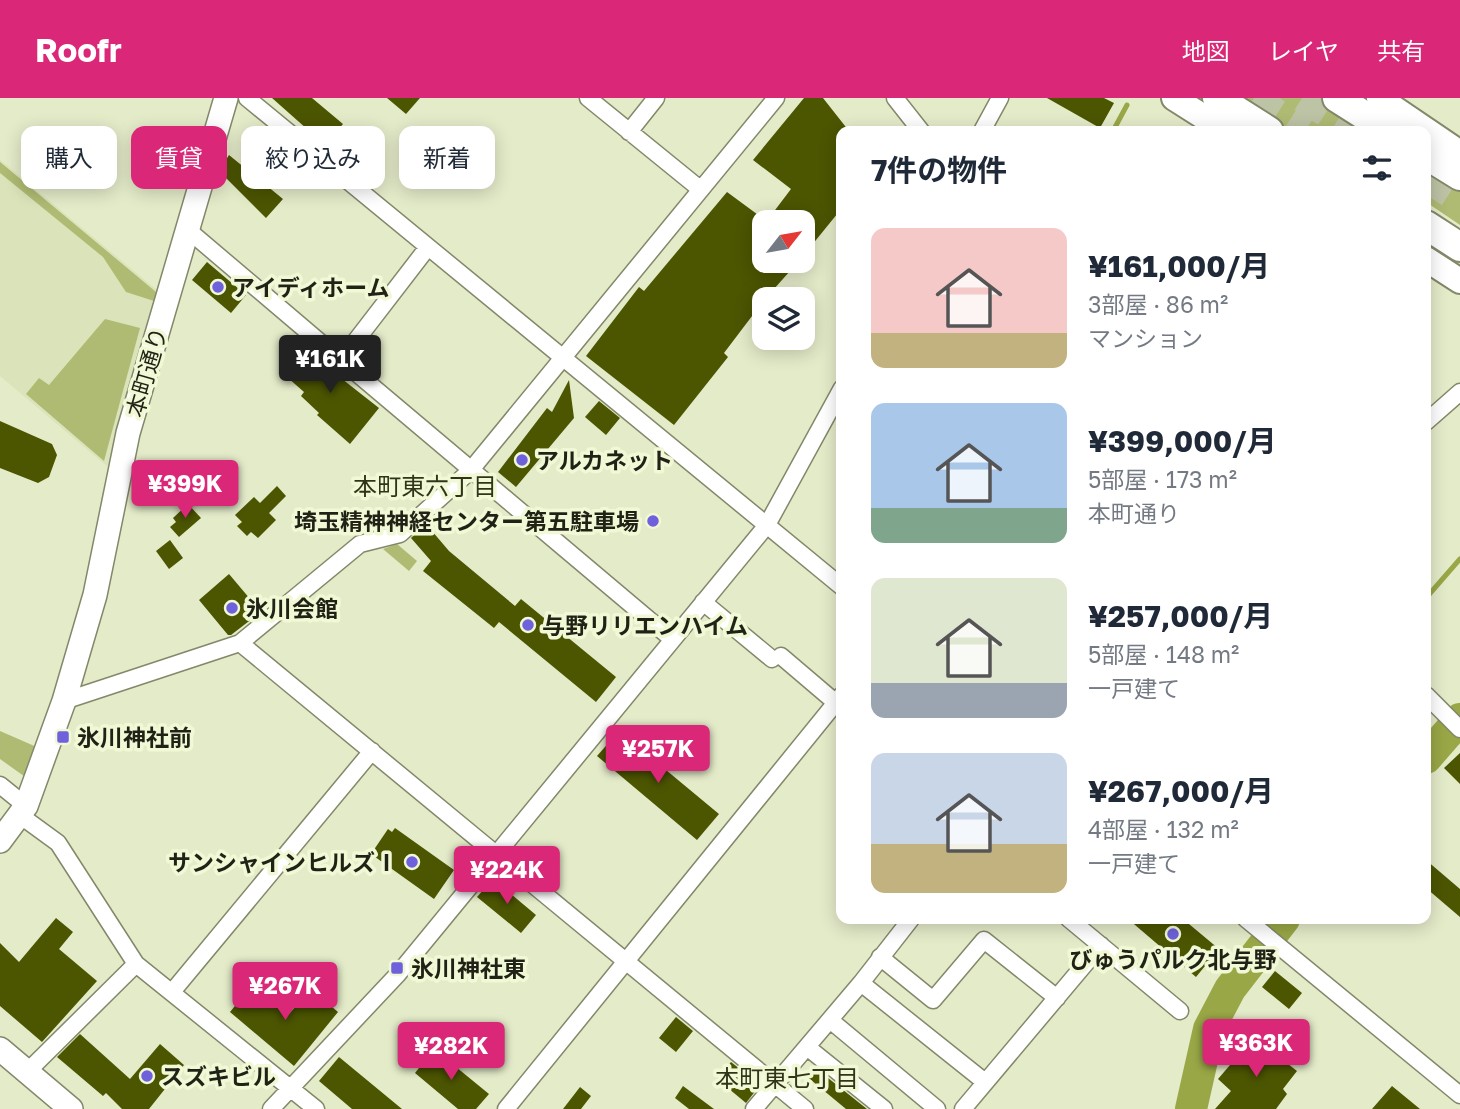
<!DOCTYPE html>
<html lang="ja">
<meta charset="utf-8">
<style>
:root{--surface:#fff;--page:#f6f6f7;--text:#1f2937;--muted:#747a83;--accent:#db2777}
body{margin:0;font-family:"Golos Text","Noto Sans JP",sans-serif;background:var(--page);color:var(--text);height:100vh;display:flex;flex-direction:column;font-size:26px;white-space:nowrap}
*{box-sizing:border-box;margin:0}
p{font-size:23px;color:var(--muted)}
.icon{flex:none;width:38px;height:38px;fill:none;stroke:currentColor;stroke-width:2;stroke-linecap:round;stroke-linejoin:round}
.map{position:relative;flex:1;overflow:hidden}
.details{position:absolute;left:836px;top:28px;width:595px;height:798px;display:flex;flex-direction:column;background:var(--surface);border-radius:14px;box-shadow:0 4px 18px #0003}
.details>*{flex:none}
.banner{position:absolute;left:21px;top:28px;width:665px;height:63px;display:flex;gap:14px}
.needle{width:46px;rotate:59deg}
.tools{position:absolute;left:752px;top:112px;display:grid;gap:14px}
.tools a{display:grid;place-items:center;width:63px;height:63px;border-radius:14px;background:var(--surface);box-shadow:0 4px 18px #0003;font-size:35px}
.price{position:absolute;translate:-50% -60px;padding:0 16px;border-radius:7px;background:var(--accent);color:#fff;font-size:23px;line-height:46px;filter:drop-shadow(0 2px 4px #0008)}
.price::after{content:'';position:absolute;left:50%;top:42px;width:21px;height:16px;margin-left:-10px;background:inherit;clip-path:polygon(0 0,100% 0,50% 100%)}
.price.on{background:#222;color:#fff}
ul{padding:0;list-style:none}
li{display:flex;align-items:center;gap:21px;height:175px;padding:0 35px}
li span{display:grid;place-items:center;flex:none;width:196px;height:140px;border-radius:14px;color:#555}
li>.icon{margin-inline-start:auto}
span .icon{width:84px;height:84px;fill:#fffc;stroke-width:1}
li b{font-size:30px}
h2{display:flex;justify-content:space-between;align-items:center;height:84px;padding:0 35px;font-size:30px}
.chip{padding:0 24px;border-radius:14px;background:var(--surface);box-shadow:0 4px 18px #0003;font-size:24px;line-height:63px}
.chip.on{background:var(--accent);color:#fff}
header{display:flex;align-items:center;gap:42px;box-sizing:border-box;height:98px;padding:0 35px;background:var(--accent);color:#fff}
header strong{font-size:33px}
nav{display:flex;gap:38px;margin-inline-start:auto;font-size:24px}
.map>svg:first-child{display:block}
</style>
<header>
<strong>Roofr</strong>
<nav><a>地図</a><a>レイヤ</a><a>共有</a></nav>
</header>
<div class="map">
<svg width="1460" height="1011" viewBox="0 0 1460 1011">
<rect width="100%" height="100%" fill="#e4ebc9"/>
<path fill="#dae3b9" d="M0,62L158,193L108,369L0,278Z"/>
<path fill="#afbb73" d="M1236,0H1320L1370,33H1290Z
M0,64L156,194L154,203L126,194L103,159L0,75Z
M1426,67L1460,87V127L1426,104Z
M105,221L140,230L104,363L26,296L39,280L49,287Z
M397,446L417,463L409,473L383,451Z
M0,633L39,650L28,681L0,661Z"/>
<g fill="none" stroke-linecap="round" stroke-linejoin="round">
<path stroke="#99a746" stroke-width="5" d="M1113,33L1127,7
M1426,500L1460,461"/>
<path stroke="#99a746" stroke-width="32" d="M1426,660L1460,621
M1191,1011L1209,931L1230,891L1284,821"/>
</g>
<path fill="#4c5500" d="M272,0H312L343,26L325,47Z
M387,0H420L406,16Z
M804,0H823L849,33H842V110L803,158V124H766L791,91L753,62Z
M1047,0H1104L1114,5L1100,30Z
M229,57L283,101L266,120L219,73Z
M727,94L765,122V163H799L765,201L724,255L728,259L674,327L586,258L639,189L644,193Z
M207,164L246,197L231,215L192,182Z
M310,249L325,263L323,266L379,310L350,346L317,317L319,315L301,298L304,294L279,272L293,256L299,261Z
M569,282L574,320L516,389L498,374L547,310L552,314Z
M599,303L620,320L606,337L585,319Z
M0,323L52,346L57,357L49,379L38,385L0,370Z
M277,388L286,398L269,415L276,422L258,440L251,434L247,438L237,428L242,424L235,417L254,399L260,405Z
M188,406L201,420L179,439L170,429L176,424L173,420Z
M426,426L449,453L515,508L521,501L616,579L596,604L499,524L494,530L423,473L431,463L411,440Z
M170,442L183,460L169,471L156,453Z
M229,476L261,514L231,537H228L199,502Z
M619,633L719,716L697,742L597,658Z
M1460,655V686L1444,670Z
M395,730L454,772L434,801L371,756L388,731L392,734Z
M1426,762L1460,791V819L1426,790Z
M493,781L536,817L521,835L477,799Z
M56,820L73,834L59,851L97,883L42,944L0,908V845L19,864Z
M1128,821H1183L1219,851L1196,879Z
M1275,873L1302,895L1289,911L1262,889Z
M252,887L289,916L311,891L338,914L294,968L230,914Z
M676,919L693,933L676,954L659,940Z
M80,936L130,981L160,946L184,967L149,1011H122L106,995L103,998L57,959Z
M1254,939L1297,973L1283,991L1287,996L1276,1011H1215L1231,993L1218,981Z
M434,951L489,996L476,1011H458L415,975Z
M339,959L402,1011H352L319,983Z
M731,964L760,987L746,1005L717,981Z
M813,968L867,1011H846L805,977Z
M683,988L714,1011H689L675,1000Z
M1392,988L1420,1011H1372Z
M580,989L591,998L581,1011H563Z"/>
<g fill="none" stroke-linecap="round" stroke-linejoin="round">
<path stroke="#bdc3a5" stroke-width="28" stroke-dasharray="28 14" stroke-linecap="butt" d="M1254,0L1305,33
M1302,0L1354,33
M1426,80L1460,102"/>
<defs>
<path id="street" d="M247,0L842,489
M588,0L700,91
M895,0L921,33
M982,33L1000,0
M629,34L656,0
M188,132L341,262
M428,149L341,262L672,541
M1426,324L1460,294
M703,504L772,561
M240,545L805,1011
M781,558L835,604
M1426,597L1460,631
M64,603L240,545L360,446L400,436L470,373L776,0
M0,687L26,708
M21,718L58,745L136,866L316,1011
M1069,821L1180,913
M1246,821L1460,997
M880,859L933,902L984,842L1057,900
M861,885L985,984
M172,894L372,653
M830,922L937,1011
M807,949L884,1011
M27,974L136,866
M271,1011L398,876L767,427L842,290
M506,1011L842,597
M754,1011L861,885L911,821
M963,1011L1101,847"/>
<path id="secondary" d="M0,743L26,708L64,603L95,497L128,335L226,0
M0,951L71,1011"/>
<path id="primary" d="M1174,0L1226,33
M1379,0L1460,55
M1426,161L1460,183"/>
<path id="highway" d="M1217,0L1269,33
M1337,0L1389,33
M1426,57L1460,78
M1426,127L1460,149"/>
</defs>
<use href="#street" stroke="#828869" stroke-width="19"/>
<use href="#secondary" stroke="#828869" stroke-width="26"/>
<use href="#primary" stroke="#828869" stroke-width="28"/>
<use href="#highway" stroke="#828869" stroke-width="32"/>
<use href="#street" stroke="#fff" stroke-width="16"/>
<use href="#secondary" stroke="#fff" stroke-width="23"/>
<use href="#primary" stroke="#fff" stroke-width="24"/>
<use href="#highway" stroke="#fff" stroke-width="28"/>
</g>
<g fill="#6e61db" stroke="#f1f8d6" stroke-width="2.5">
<circle cx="218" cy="189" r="7"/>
<circle cx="522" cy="362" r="7"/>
<circle cx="653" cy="423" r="7"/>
<circle cx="232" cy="510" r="7"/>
<circle cx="528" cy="527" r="7"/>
<rect x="56" y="632" width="14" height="14" rx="3.5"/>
<circle cx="412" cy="764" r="7"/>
<circle cx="1173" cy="836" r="7"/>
<rect x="390" y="863" width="14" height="14" rx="3.5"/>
<circle cx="147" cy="978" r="7"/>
</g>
<g text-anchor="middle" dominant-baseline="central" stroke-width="7" stroke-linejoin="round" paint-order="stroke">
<g font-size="23" font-weight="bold" fill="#1f2215" stroke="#f1f8d6" text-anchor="start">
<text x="232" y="189">アイディホーム</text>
<text x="536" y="362">アルカネット</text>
<text x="639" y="423" text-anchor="end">埼玉精神神経センター第五駐車場</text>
<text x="246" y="510">氷川会館</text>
<text x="542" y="527">与野リリエンハイム</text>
<text x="77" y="639">氷川神社前</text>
<text x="398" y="764" text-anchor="end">サンシャインヒルズⅠ</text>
<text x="1173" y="861" text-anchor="middle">びゅうパルク北与野</text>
<text x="411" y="870">氷川神社東</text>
<text x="161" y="978">スズキビル</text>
</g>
<g font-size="23" fill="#1f2215" stroke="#f1f8d6">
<text transform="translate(146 274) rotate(-74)">本町通り</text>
</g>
<g font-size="24" fill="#303519" stroke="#f1f8d6">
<text x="425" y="387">本町東六丁目</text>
<text x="787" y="979">本町東七丁目</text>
</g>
</g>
</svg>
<div class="tools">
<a><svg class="needle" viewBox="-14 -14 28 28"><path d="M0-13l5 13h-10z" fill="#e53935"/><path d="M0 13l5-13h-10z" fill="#747a83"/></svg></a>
<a><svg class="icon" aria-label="layers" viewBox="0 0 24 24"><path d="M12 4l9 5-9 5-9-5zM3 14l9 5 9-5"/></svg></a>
</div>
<b class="price on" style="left:330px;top:297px">¥161K</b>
<b class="price" style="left:185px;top:422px">¥399K</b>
<b class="price" style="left:658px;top:687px">¥257K</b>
<b class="price" style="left:507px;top:808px">¥224K</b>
<b class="price" style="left:285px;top:924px">¥267K</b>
<b class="price" style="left:1256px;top:981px">¥363K</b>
<b class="price" style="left:451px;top:984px">¥282K</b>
<div class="banner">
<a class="chip">購入</a>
<a class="chip on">賃貸</a>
<a class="chip">絞り込み</a>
<a class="chip">新着</a>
</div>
<section class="details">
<h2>7件の物件<svg class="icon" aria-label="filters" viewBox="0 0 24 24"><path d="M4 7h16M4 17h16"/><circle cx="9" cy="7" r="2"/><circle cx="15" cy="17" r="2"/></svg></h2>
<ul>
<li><span style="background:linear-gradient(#f6c9c9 75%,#c2b280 0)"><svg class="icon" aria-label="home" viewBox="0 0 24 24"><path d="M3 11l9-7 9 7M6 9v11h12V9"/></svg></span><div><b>¥161,000/月</b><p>3部屋 · 86 m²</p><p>マンション</p></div></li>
<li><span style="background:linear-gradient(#a9c7e8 75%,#7fa58c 0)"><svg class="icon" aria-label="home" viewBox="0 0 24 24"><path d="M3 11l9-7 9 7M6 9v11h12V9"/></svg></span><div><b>¥399,000/月</b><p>5部屋 · 173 m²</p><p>本町通り</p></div></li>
<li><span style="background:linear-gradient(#dfe7d0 75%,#9aa5b1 0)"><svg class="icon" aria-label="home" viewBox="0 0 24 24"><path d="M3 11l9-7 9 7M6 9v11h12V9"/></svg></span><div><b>¥257,000/月</b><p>5部屋 · 148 m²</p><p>一戸建て</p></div></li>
<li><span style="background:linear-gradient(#c9d6e8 65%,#c2b280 0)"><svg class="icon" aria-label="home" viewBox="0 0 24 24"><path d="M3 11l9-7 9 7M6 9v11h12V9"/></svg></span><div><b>¥267,000/月</b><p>4部屋 · 132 m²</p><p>一戸建て</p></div></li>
</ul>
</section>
</div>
